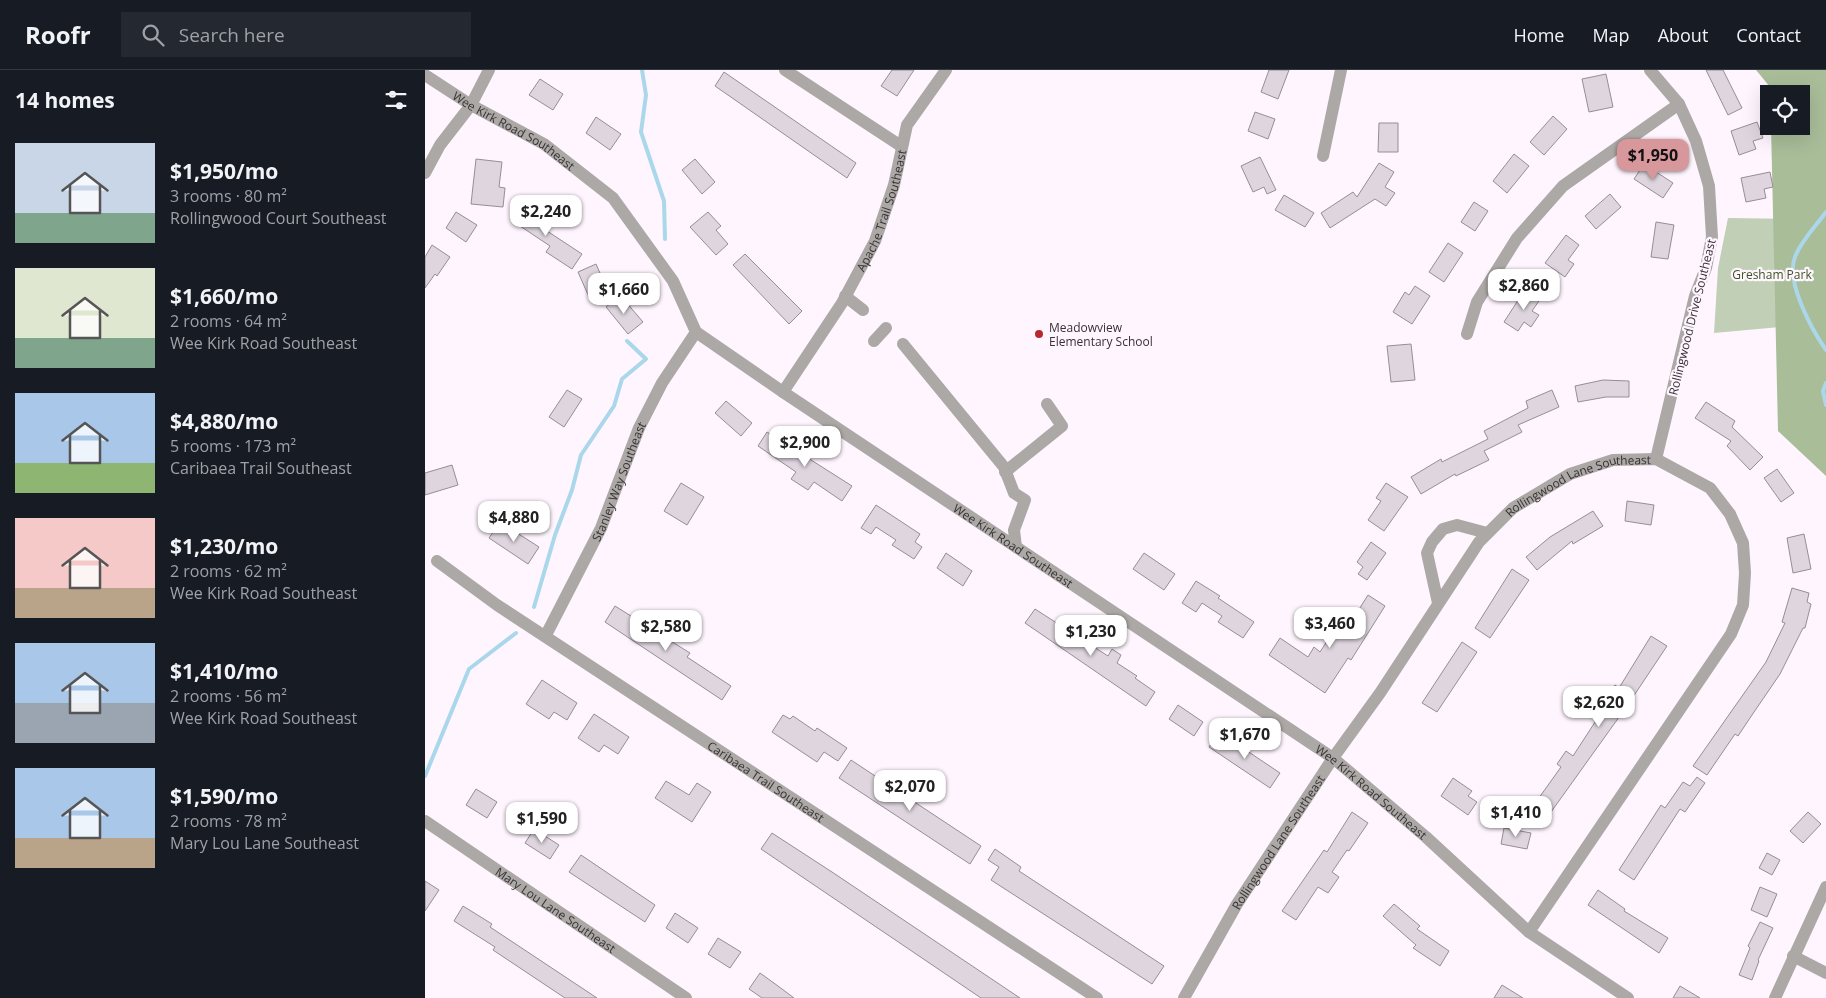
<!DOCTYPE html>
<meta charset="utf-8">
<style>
:root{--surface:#171b24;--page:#242831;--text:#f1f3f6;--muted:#9ea1a6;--line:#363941;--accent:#d7979b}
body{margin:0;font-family:"Open Sans",sans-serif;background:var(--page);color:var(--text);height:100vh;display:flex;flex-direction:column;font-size:19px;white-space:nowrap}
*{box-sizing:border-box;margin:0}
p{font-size:16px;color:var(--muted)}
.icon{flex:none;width:28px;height:28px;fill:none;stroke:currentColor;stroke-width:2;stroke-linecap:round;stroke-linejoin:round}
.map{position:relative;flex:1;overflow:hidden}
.side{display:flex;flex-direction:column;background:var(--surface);width:425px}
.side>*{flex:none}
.controls{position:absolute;left:1335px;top:15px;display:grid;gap:10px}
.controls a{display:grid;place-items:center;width:50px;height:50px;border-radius:0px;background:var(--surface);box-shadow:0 5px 20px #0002;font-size:25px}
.price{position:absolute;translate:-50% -42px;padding:0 11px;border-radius:10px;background:#fff;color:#222;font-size:16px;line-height:32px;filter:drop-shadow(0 1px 2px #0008)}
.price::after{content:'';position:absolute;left:50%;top:30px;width:15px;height:11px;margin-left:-8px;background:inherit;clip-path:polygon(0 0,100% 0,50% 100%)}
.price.selected{background:var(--accent);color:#111}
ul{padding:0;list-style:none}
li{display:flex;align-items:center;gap:15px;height:125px;padding:0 15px}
li span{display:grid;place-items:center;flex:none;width:140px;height:100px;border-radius:0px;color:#555}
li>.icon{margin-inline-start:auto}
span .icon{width:60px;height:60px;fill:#fffc;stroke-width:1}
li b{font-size:21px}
h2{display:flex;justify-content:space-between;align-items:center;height:60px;padding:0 15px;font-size:21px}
header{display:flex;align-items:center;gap:30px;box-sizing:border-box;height:70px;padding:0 25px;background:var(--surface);border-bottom:1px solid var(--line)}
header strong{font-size:24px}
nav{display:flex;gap:28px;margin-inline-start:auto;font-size:18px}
.search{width:350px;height:45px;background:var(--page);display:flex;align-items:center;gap:12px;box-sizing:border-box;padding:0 18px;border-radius:0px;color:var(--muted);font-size:19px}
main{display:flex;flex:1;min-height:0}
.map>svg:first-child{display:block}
</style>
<header>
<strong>Roofr</strong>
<div class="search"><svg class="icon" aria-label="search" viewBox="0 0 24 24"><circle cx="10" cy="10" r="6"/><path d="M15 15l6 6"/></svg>Search here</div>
<nav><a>Home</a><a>Map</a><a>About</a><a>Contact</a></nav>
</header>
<main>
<section class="side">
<h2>14 homes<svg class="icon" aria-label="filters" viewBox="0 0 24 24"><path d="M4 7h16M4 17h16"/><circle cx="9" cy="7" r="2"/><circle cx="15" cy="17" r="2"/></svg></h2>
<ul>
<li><span style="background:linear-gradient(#c9d6e8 70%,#7fa58c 0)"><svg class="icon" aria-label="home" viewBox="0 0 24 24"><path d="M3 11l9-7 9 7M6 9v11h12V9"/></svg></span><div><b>$1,950/mo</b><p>3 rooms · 80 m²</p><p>Rollingwood Court Southeast</p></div></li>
<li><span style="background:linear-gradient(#dfe7d0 70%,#7fa58c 0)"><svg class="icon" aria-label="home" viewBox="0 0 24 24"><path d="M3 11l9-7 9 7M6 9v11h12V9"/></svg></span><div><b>$1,660/mo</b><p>2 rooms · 64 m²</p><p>Wee Kirk Road Southeast</p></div></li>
<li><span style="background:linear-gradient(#a9c7e8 70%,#8fb573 0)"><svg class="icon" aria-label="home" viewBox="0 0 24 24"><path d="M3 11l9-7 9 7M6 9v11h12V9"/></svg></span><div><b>$4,880/mo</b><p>5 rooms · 173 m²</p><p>Caribaea Trail Southeast</p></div></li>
<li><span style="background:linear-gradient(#f6c9c9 70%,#b9a48a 0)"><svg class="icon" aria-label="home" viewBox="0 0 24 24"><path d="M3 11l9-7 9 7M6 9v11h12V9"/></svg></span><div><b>$1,230/mo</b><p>2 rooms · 62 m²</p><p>Wee Kirk Road Southeast</p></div></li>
<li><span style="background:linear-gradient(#a9c7e8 60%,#9aa5b1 0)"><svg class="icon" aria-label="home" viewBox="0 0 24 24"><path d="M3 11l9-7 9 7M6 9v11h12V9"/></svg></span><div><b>$1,410/mo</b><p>2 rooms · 56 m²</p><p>Wee Kirk Road Southeast</p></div></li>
<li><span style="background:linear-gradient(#a9c7e8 70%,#b9a48a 0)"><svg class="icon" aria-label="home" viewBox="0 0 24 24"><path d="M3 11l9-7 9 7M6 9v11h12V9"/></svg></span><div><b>$1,590/mo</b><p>2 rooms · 78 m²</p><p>Mary Lou Lane Southeast</p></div></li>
</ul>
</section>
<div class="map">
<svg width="1401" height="928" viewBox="0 0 1401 928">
<rect width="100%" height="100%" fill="#fff5fe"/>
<path fill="#c1cfb6" d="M1303,148L1372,149L1378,255L1289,263L1293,198Z"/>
<path fill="#a9bd99" d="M1331,0H1401V406L1353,361L1346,56H1376V24H1345V17Z"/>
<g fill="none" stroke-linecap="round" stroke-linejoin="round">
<path stroke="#aad7ea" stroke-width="4" d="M217,0L221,25L216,62L239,131L240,169
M1401,142C1391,156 1376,171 1370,187C1360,211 1387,260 1401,280
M1401,313L1398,321L1401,335
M109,537L130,465L147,420L156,385L189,336L197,309L221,289L202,271
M0,706L44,599L91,563"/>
</g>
<path fill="#ded5de" stroke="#968d95" d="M467,0H489L472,26L456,16Z
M844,0H864L853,29L836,22Z
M1281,0H1298L1317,38L1303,45Z
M299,2L431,93L422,108L290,16Z
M1181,4L1188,37L1164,42L1157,9Z
M115,9L138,24L128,40L104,25Z
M830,42L850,49L843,69L823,61Z
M1128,46L1142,59L1119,85L1105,72Z
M171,47L196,64L185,80L161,63Z
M1332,52L1338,68L1328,71L1331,79L1314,85L1306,61Z
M954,53H973V82H953Z
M1089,84L1104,96L1082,123L1068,111Z
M835,87L851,120L842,124L839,117L828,122L816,96Z
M51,89L77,92L74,117L80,118L78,137L46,134Z
M270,89L290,112L277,124L257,100Z
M954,93L969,102L960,117L970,123L961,136L950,129L905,158L896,143L928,122L932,127Z
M1219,94L1248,113L1238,128L1209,109Z
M1345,102L1348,117L1339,119L1341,128L1321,132L1316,108Z
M1185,124L1196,137L1171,159L1160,146Z
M859,125L889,143L880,157L850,140Z
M1049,132L1063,141L1050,161L1036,152Z
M96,134L120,150L116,157L157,184L147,199L121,182L125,176L86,150Z
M31,142L52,155L41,172L21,158Z
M283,142L296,156L291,160L303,174L291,185L265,157Z
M1231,152L1249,155L1243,189L1226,187Z
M1141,165L1154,175L1143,190L1149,194L1140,207L1120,193Z
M1023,173L1038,183L1019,212L1004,202Z
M7,175L25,187L12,206L10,204L0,218V187Z
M320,184L377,241L364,254L308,195Z
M171,194L182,219L164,227L153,202Z
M990,216L1005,226L987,254L968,242L980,222L984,225Z
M1101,218L1116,228L1107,241L1114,245L1106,257L1099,252L1093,261L1079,252Z
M195,225L218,252L203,264L181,237Z
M986,274L990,310L966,312L962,276Z
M1178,310L1204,311V327H1181L1153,332L1150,316Z
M142,320L157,329L139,357L124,347Z
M1127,320L1134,337L1093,355L1097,362L1059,381L1064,390L1031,406L1030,404L996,424L986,407L1016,389L1017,392L1063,369L1059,361L1103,338L1101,331Z
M301,331L327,353L316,366L290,343Z
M1281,332L1310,351L1307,357L1338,387L1325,400L1302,376L1306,371L1270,348Z
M342,362L427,416L417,431L389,412L383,420L366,409L371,402L333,376Z
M27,395L33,415L0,425V403Z
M1352,399L1369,423L1356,432L1339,408Z
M256,413L279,427L262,455L239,441Z
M961,413L983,427L959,461L943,450L956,431L951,428Z
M1202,431L1229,435L1226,455L1200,451Z
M451,435L495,464L490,472L497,477L489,489L467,475L471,470L451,457L446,464L436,458Z
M1168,441L1178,456L1148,474L1147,471L1112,500L1101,487L1125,467Z
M75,452L114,477L103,494L64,468Z
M1379,464L1386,499L1368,503L1362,468Z
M946,472L961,483L942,510L933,504L938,497L932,492Z
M521,483L547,501L538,516L512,498Z
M719,483L750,504L739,520L708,499Z
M1087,499L1104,510L1065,568L1050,558Z
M771,511L795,526L793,528L829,552L818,568L793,552L797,546L777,533L771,542L757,533Z
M1367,518L1384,523L1382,532L1386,534L1380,558H1378L1355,604L1327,645L1313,666L1310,664L1282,705L1268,696L1341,592L1360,553L1357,552Z
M943,525L960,536L926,590L923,588L900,623L844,585L855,568L883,587L889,577L895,582L911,557L919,563Z
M190,536L265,583L262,587L306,616L297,630L180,552Z
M610,539L683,586L687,579L696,585L692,593L712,606L710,608L730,622L721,636L600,553Z
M1226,566L1242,576L1202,636L1121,749L1106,739L1136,697L1132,694L1141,681L1148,686L1187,626L1184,624L1190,615L1194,618Z
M1037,572L1052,582L1012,642L997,633Z
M117,610L152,633L142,650L129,642L124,649L101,634Z
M753,635L778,652L769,666L744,649Z
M169,644L204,667L193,684L179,675L174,682L153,668Z
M358,645L365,649L368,646L390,661L392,658L422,678L413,691L399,682L392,692L347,662Z
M794,662L855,703L845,718L784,677Z
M426,690L556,776L545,794L414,708Z
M1272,707L1280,713L1260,742L1255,739L1209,810L1194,800L1236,735L1240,738L1258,712L1265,716Z
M1028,708L1047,721L1043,726L1052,732L1043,745L1016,726Z
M241,711L264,725L272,713L286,722L267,752L230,728Z
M51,719L72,732L62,748L41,735Z
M927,742L943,753L924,781L922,780L907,802L914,807L903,823L893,817L871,850L857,841L899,780L902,782Z
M1383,742L1396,754L1378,773L1365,761Z
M1079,758L1106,763L1102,779L1076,774Z
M109,759L134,775L125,789L100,773Z
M347,763L407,802L595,928H556L336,779Z
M570,779L596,797L594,801L739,896L727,914L566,810L574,797L563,790Z
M1342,783L1355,790L1347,805L1334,798Z
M156,785L230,835L220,852L144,802Z
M0,811L14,820L0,841Z
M1335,817L1352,824L1342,847L1326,840Z
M1173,820L1200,839L1199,841L1243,868L1234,883L1163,835Z
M969,834L995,856L992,859L1024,881L1015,896L988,878L991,875L958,846Z
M38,836L67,854L65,857L172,928H140L68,880L70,877L29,851Z
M250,843L273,858L263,873L241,858Z
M1335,852L1348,858L1333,890L1334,891L1327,910L1314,905L1325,878L1323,876Z
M293,868L316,882L305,898L283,884Z
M335,903L353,916L369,928H337L324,919Z
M1077,915L1098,928H1069Z
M1255,916L1275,928H1248Z"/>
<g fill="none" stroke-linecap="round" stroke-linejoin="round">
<g stroke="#aca8a5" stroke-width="12">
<path d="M360,0L476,76"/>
<path d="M1225,0L1254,34L1271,71L1284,116L1287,167L1281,198L1270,226L1231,389"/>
<path id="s1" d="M0,5L46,35L119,74L188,128L248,211L271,262L358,322L908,688L1001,767L1104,862L1203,928"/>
<path d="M898,86L916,0"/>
<path d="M0,103L15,75L46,35L64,0"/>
<path d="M420,226L438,240"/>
<path d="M1042,264L1052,232L1092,168L1138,116L1254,34"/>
<path d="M449,271L461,258"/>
<path d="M478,274L579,397L589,423L600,430L589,460L591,477"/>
<path id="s2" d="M358,322L417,233L450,171L469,115L482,55L521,0"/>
<path d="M580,402L637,356L622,334"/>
<path id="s3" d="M12,491L72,535L672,928"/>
<path d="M1013,533L1002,483L1007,472L1018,459L1032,455L1062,463"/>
<path id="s4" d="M121,565L176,458L214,358L237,313L271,262"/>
<path id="s5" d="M0,751L261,928"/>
<path d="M1368,886L1401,903"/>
<path id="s6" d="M759,928L812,834L908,688L955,623L1054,472L1088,438L1145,404L1188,390L1231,389L1285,418L1305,444L1318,473L1320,503L1318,535L1306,564L1104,862"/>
<path d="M1350,928L1401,817"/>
</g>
</g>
<circle fill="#b7272c" stroke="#fff5fe" stroke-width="2" cx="614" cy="264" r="5"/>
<g text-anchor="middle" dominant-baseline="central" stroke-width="4.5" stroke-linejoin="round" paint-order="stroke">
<g font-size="12" fill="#363236" stroke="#fff5fe">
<text stroke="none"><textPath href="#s1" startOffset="105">Wee Kirk Road Southeast</textPath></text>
<text stroke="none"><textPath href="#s2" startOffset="208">Apache Trail Southeast</textPath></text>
<text transform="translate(1267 247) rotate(-76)">Rollingwood Drive Southeast</text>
<text stroke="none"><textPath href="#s4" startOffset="170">Stanley Way Southeast</textPath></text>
<text stroke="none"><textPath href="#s6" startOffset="662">Rollingwood Lane Southeast</textPath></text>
<text stroke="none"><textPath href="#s1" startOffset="766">Wee Kirk Road Southeast</textPath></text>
<text stroke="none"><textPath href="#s3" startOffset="396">Caribaea Trail Southeast</textPath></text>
<text stroke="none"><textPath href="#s1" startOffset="1201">Wee Kirk Road Southeast</textPath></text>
<text stroke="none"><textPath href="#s6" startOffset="182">Rollingwood Lane Southeast</textPath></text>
<text stroke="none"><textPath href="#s5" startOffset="158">Mary Lou Lane Southeast</textPath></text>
</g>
<g font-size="12" fill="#3b5420" stroke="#fff5fe">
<text x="1347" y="204">Gresham Park</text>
</g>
<g font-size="12" fill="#363236" stroke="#fff5fe" text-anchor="start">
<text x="624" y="257">Meadowview<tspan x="624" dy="14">Elementary School</tspan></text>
</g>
</g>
</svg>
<div class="controls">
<a><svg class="icon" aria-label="locate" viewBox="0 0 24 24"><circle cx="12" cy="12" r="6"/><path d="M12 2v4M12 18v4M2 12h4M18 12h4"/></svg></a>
</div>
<b class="price selected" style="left:1228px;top:111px">$1,950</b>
<b class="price" style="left:121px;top:167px">$2,240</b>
<b class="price" style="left:1099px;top:241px">$2,860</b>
<b class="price" style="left:199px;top:245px">$1,660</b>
<b class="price" style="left:380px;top:398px">$2,900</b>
<b class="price" style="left:89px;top:473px">$4,880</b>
<b class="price" style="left:905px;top:579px">$3,460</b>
<b class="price" style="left:241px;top:582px">$2,580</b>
<b class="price" style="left:666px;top:587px">$1,230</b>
<b class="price" style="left:1174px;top:658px">$2,620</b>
<b class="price" style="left:820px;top:690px">$1,670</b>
<b class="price" style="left:485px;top:742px">$2,070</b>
<b class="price" style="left:1091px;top:768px">$1,410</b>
<b class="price" style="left:117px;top:774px">$1,590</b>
</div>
</main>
